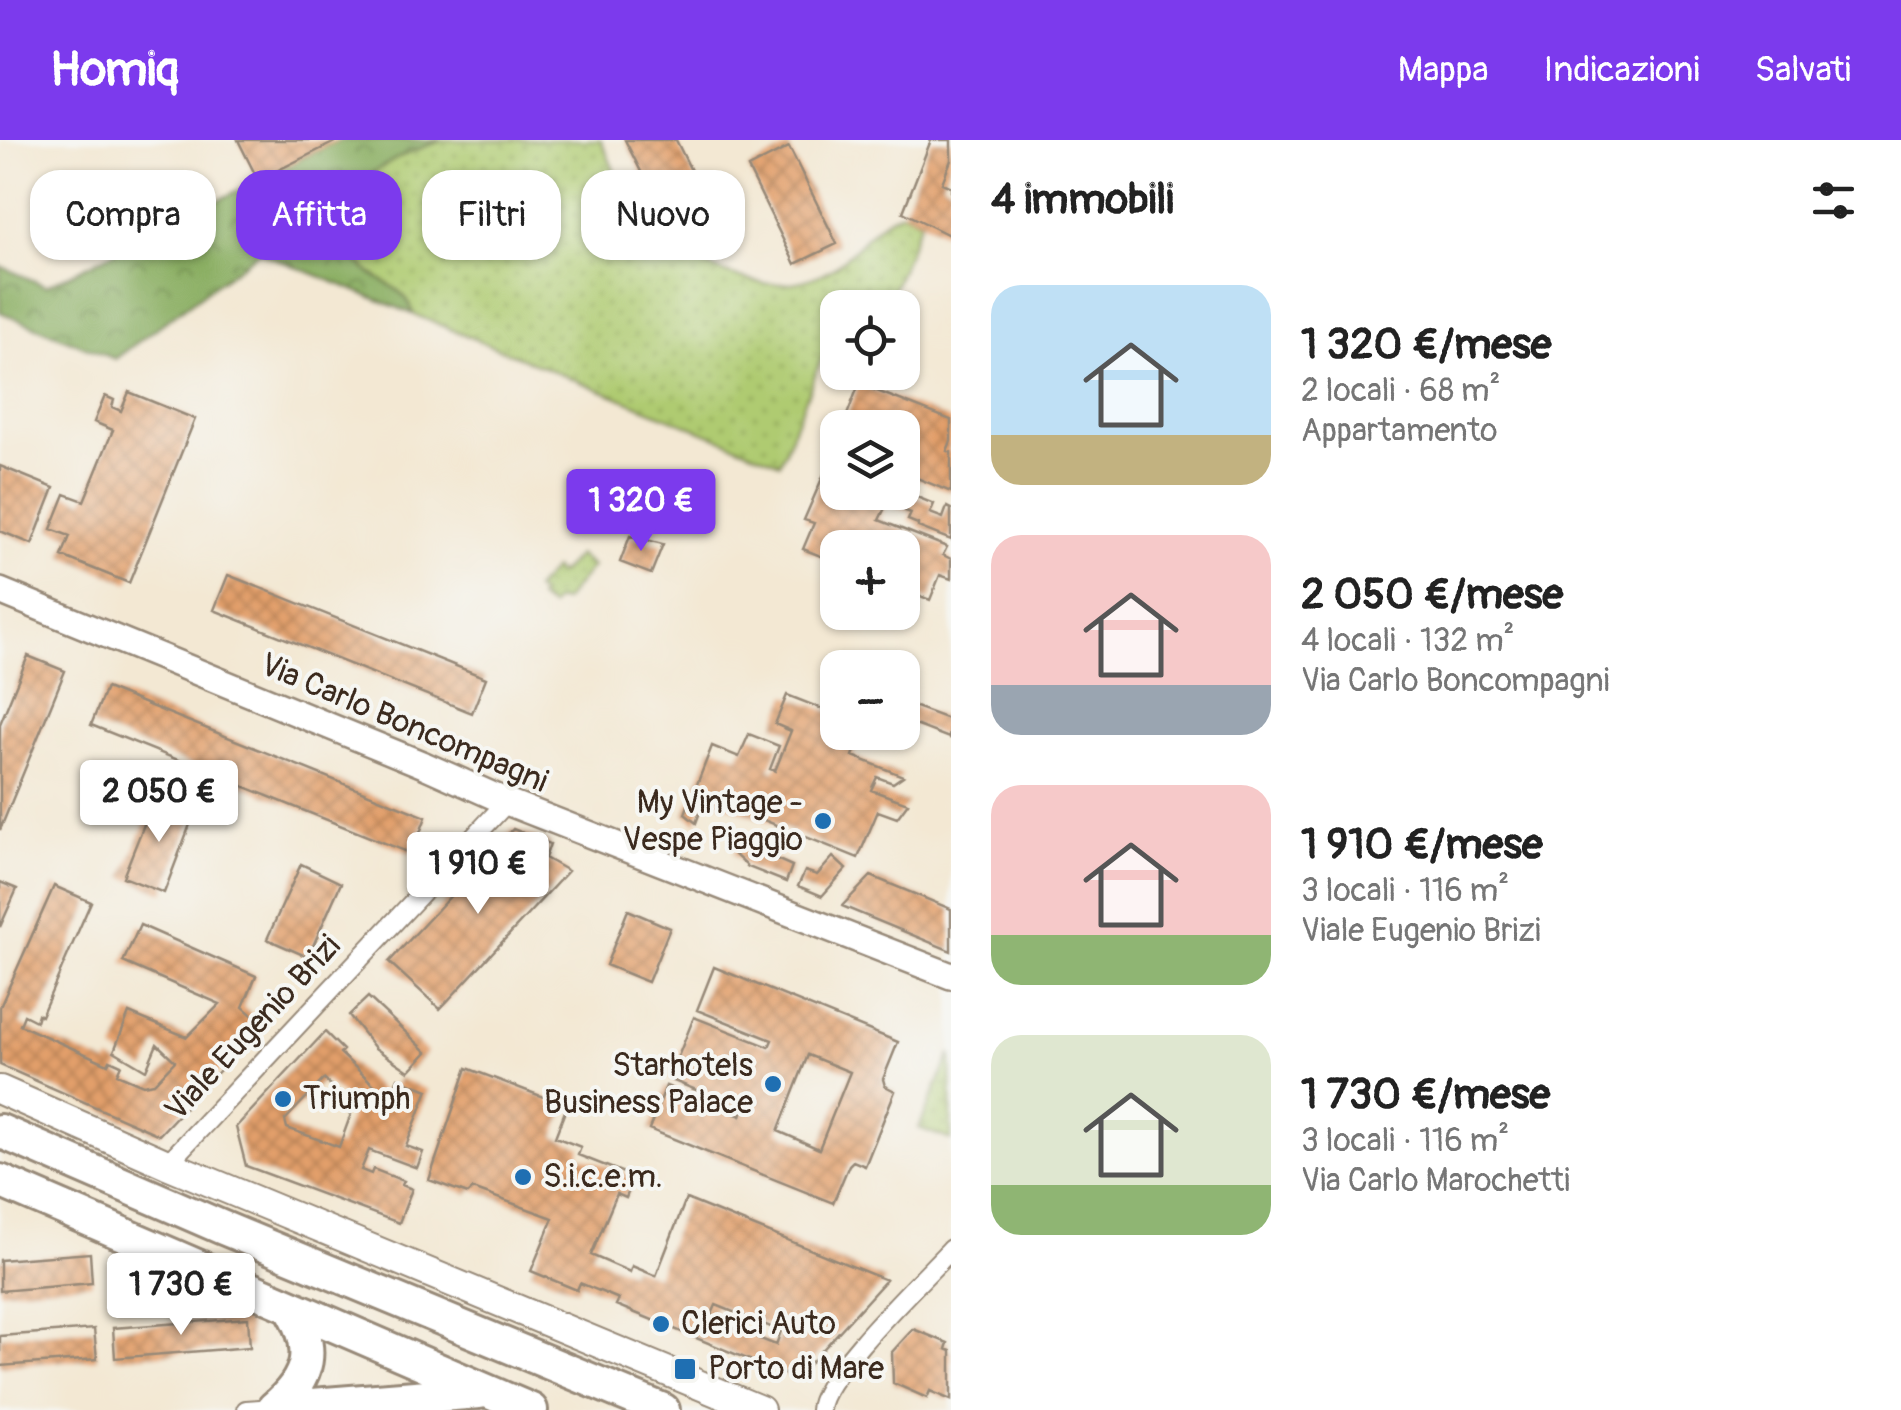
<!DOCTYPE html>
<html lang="it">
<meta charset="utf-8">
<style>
:root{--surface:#fff;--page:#f2f2f2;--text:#222;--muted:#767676;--accent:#7c3aed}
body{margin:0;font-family:Pangolin,sans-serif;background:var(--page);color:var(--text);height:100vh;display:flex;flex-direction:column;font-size:38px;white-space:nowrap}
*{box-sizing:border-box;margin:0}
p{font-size:32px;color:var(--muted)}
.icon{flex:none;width:55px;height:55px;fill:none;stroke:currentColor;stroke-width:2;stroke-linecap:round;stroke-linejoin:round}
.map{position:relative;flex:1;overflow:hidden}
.drawer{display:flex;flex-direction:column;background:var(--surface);width:950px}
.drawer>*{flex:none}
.banner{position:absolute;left:30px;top:30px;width:770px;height:90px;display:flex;gap:20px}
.controls{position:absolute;left:820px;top:150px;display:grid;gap:20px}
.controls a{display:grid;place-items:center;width:100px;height:100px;border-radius:20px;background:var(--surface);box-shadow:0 2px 8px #0004;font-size:50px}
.price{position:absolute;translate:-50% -85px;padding:0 22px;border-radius:10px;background:#fff;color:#222;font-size:32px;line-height:65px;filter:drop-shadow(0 2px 5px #0008)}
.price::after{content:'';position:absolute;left:50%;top:60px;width:30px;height:22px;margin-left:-15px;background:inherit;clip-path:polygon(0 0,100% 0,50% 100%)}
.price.selected{background:var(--accent);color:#fff}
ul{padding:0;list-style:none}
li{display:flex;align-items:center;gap:30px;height:250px;padding:0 40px}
li span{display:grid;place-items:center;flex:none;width:280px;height:200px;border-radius:30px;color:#555}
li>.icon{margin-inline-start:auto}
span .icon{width:120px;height:120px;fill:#fffc;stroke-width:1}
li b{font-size:42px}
h2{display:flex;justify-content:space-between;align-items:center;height:120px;padding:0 40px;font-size:42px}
.tag{padding:0 35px;border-radius:30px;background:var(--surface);box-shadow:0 2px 8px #0004;font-size:35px;line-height:90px}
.tag.selected{background:var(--accent);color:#fff}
header{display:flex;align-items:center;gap:60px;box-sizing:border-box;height:140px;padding:0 50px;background:var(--accent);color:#fff}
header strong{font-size:48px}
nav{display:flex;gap:55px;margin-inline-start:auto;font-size:35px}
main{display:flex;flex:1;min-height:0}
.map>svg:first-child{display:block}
</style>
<header>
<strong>Homiq</strong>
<nav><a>Mappa</a><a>Indicazioni</a><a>Salvati</a></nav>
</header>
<main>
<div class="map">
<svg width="951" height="1270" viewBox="0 0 951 1270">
<defs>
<pattern id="green-dots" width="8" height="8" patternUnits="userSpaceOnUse" patternTransform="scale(2.5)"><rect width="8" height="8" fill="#afcb71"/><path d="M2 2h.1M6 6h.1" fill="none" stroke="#97ae61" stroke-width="1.8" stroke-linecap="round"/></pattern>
<pattern id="forest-crowns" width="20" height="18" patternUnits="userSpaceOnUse" patternTransform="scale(2.5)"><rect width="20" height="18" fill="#8baf63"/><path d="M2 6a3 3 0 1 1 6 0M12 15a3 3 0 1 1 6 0" fill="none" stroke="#738f51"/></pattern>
<pattern id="building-cross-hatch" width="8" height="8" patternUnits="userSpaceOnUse" patternTransform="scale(2.5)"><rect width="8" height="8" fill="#e29f6a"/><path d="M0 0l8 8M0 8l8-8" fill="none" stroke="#b88257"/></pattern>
</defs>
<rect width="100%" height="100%" fill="#f6f6f2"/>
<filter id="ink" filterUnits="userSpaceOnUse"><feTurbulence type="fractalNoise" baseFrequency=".01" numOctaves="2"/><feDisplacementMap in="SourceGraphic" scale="20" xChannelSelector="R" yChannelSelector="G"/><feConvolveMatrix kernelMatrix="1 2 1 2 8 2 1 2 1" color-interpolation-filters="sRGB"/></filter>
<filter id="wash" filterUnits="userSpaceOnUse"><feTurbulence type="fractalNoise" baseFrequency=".0048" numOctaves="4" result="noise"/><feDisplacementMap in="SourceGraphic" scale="40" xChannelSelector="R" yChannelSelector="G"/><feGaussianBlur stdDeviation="2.25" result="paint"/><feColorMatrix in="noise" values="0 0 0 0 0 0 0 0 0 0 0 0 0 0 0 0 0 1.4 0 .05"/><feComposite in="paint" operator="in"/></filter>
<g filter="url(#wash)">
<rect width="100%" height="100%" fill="#f3e8d3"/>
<path fill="url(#green-dots)" stroke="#757a48" stroke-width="2.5" d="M444,0H601C615,30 628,71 651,96C663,109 682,115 698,122C744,141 783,157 831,129C858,113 872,81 903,72L921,81L886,167L838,168L837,195L832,193L780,323L413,174C409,149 380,143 364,128C294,63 388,16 444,0Z
M578,415L592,427L564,461H555L550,467L538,458L541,454L535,450L553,429L559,434Z
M951,913V1000L919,988Z"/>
<path fill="url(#forest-crowns)" stroke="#636c40" stroke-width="2.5" d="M339,0H444C388,17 294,64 364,128C380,143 409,149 413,174L259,112L115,219L0,172V126L46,146Z"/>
<g id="blocks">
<path fill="url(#building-cross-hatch)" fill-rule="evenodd" d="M238,0H339L258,40Z
M625,0H676L702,53L662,73Z
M931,0H951V20L942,43L951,47V96L903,72Z
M789,7L837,104L795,124L748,28Z
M859,244L951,280V301L947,311L951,312V352L902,332V288H842Z
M129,252L195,279L129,443L62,416L70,396L51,389L65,354L84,361L113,290L94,282L105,256L114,260L112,267L121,271Z
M830,320L838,324V352L902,351L934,364L930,373L943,378L947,367L951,369V400L918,387V384L908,380L911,373L887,364L879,380L947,407L943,415L951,419V439L940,435L930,460L902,449V408H838V423L803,409L814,383L804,380Z
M0,326L54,348L32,404L0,391Z
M630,396L663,404L651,434L620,422Z
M228,435L486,538L472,573L214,470Z
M28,516L65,531L0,690V584Z
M106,548L426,677L412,714L91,585Z
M787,555L838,575V592H862L853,616L903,636L893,643L877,637L871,650L908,663L897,678L878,671L858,718L694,652L712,606L739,617L749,594L779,606L770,629L775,631L791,591L775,584Z
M902,562L951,580L949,598L902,580Z
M155,657L194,674L164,753L123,737Z
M690,660L703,664L696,683L685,674Z
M513,689L550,704L545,718L568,731L440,869L389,822Z
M740,703L792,726L786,742L748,727L733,713Z
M833,717L846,729L822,756L798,746L805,731L817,735Z
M301,724L341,743L308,817L267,799Z
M871,736L951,769V811L842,766Z
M0,742L17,749L0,787Z
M54,746L91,762L41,876L38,874L36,881L24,875L20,885L108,924L110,920L121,925L117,934L143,945L154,943L175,921L157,904L146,930L114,911L129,873L187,897L220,864L123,822L140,785L256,836L243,867L258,880L216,925L221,929L159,995L0,925V867Z
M628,770L670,788L648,842L606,825Z
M714,827L898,902L883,939L885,946L895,951L865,1026L853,1021L849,1025L833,1063L649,989L666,946L741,976L743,969L669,939L694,877L769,907L772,900L697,870ZM808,915L850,932L819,1009L778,991Z
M368,857L427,912L409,931L375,908L349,875Z
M325,892L343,910L340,913L389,959L398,938L428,950L406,1006L423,1012L417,1028L369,1010L361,1030L371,1034L373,1029L404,1041L402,1045L412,1049L399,1083L246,1026L236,987ZM324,939L343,956L351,974L339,1007L287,988L285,980Z
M467,928L567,966L555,997L581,1007L578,1015L634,1037L626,1058L617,1054L591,1115L630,1132L632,1126L656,1136L686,1059L886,1140L796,1239L616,1165L619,1159L580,1143L577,1150L531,1131L553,1078L473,1049L468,1054L429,1040ZM716,1165L781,1191L776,1205L710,1179Z
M90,1113L92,1143L0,1151V1120Z
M248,1178L250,1207L115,1218L113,1188Z
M94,1189L97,1219L0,1226V1196Z
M913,1189L948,1203L946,1209L951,1211V1260L930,1251L927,1258L893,1243L892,1212Z"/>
</g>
</g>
<g filter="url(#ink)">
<use href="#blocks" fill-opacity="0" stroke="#978978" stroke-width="2.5"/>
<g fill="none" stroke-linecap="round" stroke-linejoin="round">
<defs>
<path id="street" d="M167,1024L507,662
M246,1270L274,1268
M820,1270C820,1237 924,1138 951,1109"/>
<path id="secondary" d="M0,451L424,625L507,662L951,836"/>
<path id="primary" d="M0,950L167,1024L760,1270"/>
<path id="highway" d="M0,991L221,1087L663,1270
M0,1041L531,1270
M274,1268L479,1252
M274,1268C311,1237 316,1208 291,1167"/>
</defs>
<use href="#street" stroke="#978978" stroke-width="22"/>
<use href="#secondary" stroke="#978978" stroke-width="30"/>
<use href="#primary" stroke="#978978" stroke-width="32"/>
<use href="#highway" stroke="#978978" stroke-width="38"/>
<use href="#street" stroke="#fff" stroke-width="18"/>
<use href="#secondary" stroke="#fff" stroke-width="25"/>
<use href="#primary" stroke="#fff" stroke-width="28"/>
<use href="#highway" stroke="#fff" stroke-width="32"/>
</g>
</g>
<g fill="#1f6fb2" stroke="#f6f6f2" stroke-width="4">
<circle cx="823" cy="681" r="10"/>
<circle cx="773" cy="944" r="10"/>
<circle cx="283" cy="959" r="10"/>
<circle cx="523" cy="1037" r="10"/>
<circle cx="661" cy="1184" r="10"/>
<rect x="673" y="1217" width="24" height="24" rx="5"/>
</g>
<g text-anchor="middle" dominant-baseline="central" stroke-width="8" stroke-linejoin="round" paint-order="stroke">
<g font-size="32" fill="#3b2a1e" stroke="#f6f6f2">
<text transform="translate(404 583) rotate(23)">Via Carlo Boncompagni</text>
<text transform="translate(253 888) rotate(-47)">Viale Eugenio Brizi</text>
</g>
<g font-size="32" fill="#3b2a1e" stroke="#f6f6f2" text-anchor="start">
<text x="803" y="663" text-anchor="end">My Vintage -<tspan x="803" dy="37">Vespe Piaggio</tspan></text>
<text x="753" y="926" text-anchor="end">Starhotels<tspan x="753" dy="37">Business Palace</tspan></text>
<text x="303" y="959">Triumph</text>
<text x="543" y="1037">S.i.c.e.m.</text>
<text x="681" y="1184">Clerici Auto</text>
<text x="708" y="1229">Porto di Mare</text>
</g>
</g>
</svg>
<div class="controls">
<a><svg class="icon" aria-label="locate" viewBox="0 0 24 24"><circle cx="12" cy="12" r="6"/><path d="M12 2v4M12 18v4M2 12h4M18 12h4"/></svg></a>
<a><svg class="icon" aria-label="layers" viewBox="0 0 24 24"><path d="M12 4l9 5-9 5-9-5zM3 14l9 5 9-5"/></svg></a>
<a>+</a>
<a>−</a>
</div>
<b class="price selected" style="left:641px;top:414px">1 320 €</b>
<b class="price" style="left:159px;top:705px">2 050 €</b>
<b class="price" style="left:478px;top:777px">1 910 €</b>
<b class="price" style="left:181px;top:1198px">1 730 €</b>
<div class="banner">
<a class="tag">Compra</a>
<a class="tag selected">Affitta</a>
<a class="tag">Filtri</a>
<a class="tag">Nuovo</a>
</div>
</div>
<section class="drawer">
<h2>4 immobili<svg class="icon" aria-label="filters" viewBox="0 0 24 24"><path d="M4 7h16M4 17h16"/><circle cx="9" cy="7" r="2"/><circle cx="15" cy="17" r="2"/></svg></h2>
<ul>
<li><span style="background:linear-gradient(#bfe0f5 75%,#c2b280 0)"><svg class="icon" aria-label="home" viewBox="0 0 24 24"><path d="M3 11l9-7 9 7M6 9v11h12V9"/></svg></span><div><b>1 320 €/mese</b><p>2 locali · 68 m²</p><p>Appartamento</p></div></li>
<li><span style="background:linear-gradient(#f6c9c9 75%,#9aa5b1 0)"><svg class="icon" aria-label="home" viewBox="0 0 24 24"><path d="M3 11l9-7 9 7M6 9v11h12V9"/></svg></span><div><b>2 050 €/mese</b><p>4 locali · 132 m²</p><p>Via Carlo Boncompagni</p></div></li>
<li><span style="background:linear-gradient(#f6c9c9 75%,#8fb573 0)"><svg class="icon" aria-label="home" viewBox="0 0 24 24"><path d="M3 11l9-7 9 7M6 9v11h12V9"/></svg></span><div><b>1 910 €/mese</b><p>3 locali · 116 m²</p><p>Viale Eugenio Brizi</p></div></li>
<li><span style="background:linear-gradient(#dfe7d0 75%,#8fb573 0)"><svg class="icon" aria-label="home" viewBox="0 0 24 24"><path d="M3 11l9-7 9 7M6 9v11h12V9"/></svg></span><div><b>1 730 €/mese</b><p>3 locali · 116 m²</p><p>Via Carlo Marochetti</p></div></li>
</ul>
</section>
</main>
